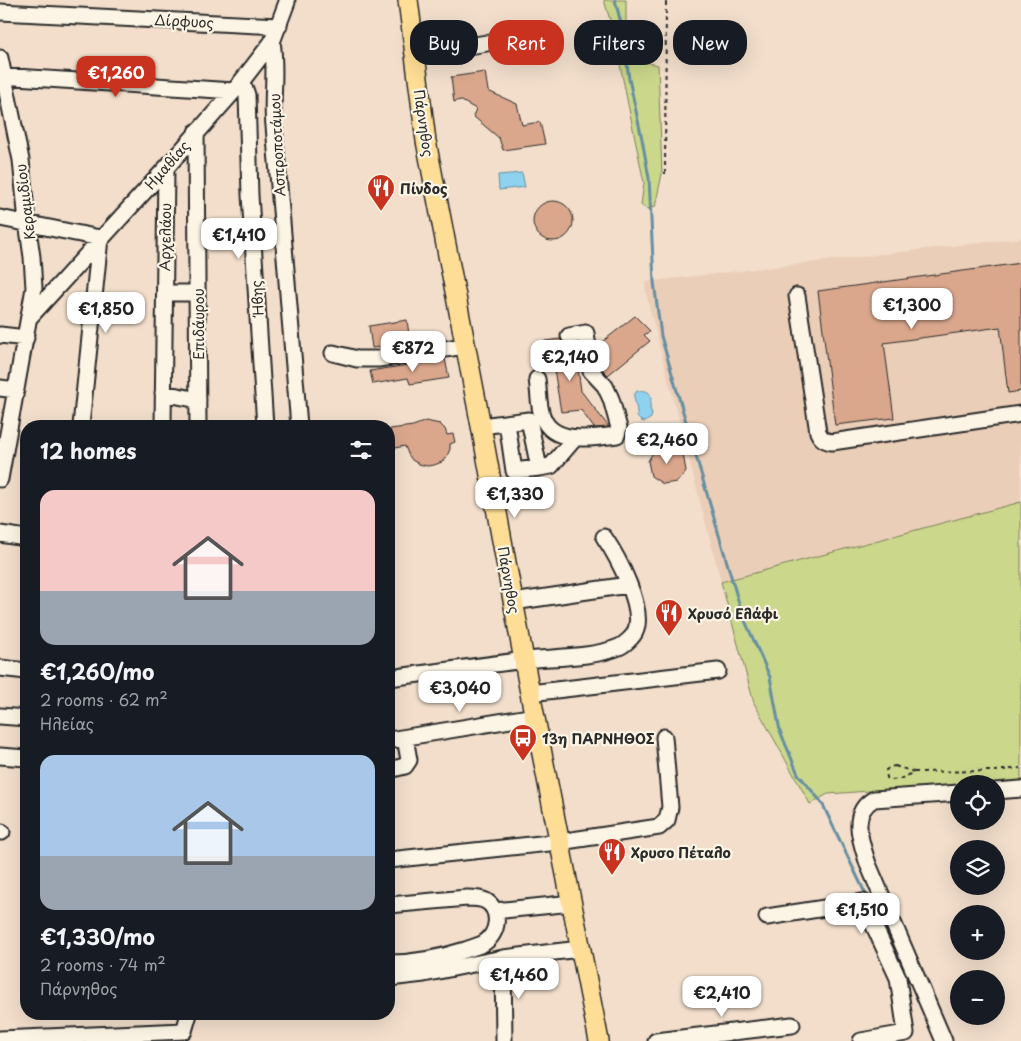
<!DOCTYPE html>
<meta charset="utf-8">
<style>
:root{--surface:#171b24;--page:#242831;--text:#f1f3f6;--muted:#9ea1a6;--accent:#c8321e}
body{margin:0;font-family:"Playpen Sans",sans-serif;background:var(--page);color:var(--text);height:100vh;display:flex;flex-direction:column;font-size:19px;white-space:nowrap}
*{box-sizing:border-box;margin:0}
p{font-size:16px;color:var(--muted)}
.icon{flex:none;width:28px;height:28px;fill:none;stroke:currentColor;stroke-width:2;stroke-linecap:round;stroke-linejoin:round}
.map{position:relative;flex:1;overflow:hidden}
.details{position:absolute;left:20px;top:420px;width:375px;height:600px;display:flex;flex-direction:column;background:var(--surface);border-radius:20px;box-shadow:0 5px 20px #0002}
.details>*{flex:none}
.top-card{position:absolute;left:410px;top:20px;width:475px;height:45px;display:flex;gap:10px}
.tools{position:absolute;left:950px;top:775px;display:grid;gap:10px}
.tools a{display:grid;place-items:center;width:55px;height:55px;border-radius:50%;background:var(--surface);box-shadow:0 5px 20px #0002;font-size:25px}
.price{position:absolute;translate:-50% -42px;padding:0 11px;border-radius:10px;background:#fff;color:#222;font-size:16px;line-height:32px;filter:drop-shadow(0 1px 2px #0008)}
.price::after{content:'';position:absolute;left:50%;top:30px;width:15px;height:11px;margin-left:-8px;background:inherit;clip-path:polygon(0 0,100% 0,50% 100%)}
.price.current{background:var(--accent);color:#fff}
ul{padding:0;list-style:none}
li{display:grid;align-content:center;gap:10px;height:265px;padding:0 20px}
li span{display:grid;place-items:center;height:155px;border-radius:15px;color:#555}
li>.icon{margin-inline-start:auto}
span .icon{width:90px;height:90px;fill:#fffc;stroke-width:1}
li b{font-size:21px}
h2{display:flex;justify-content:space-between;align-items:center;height:60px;padding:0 20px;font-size:21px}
.chip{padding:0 18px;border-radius:20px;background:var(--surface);box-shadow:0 5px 20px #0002;font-size:18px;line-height:45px}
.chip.current{background:var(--accent);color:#fff}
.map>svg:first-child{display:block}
</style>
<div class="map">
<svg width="1021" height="1041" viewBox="0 0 1021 1041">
<rect width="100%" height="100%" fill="#f2decb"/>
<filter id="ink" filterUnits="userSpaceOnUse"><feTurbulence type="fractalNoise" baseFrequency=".02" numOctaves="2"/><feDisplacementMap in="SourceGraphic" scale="10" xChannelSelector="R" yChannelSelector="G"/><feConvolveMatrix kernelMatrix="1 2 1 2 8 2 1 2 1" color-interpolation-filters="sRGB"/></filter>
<g filter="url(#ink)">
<path fill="#ebceb8" d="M1021,238V502L721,582L646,294L645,282Z"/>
<path fill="#cbd78b" stroke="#7b815b" d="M604,0H626V24L630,59L658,65L662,174L655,207L646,209L641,205L644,183L613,30Z
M1021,502V780L828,794L810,804L754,703L721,582Z"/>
<path fill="#8ed2ef" stroke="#668fa1" d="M522,173L525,187L499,190L498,175Z
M637,391C654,389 651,397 650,409L652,413L651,418L645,422L641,421L637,417C638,409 634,403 634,395Z"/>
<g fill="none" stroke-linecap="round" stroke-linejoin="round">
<path stroke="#668fa1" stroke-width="3" d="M615,0L622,27L629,79L642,139L649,178L654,282L661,336L742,614L770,677L780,731L798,774L822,803L867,897"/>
</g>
<path fill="#daa78d" stroke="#2b2b2b" d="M542,23L545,49L497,53L496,28Z
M485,72L488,91L517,104L522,125L540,122L545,144L503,150L499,138L473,116L476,109L460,100L454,102L451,77Z
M533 221a20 20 0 1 1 40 0a20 20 0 1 1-40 0Z
M1021,263V391L1008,393L1000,327L884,343L894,418L835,425L818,291Z
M635,316L650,331L644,335L650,341L608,375L600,367L599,363L608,356L597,346Z
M407,320L410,342L372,348L369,326Z
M560,339L565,345H575L581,391L609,427L594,428L581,410L561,412L553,363L548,364L545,341Z
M445,359L449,378L410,384L408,378L373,384L370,371Z
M426,421L440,424L445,429L447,435L453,434L455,442L450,444V449L447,456L442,462L434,465L427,466L419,464L412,460L408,454L405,446L395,448L390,429L413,426Z
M670,446L683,454L686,471L677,482L663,484L651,476L648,461L655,449Z"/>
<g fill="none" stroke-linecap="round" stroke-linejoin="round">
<defs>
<path id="minor" d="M0,12L279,26
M272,42C277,70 271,98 274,126C283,226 291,326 299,426
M415,55L487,43
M0,58L21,160L27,222L32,257L34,288L0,479
M0,76L234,91
M240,83L245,89L247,95L250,195L265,426
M196,132L198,426
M0,218L100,238L81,426
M165,293H197
M797,296L818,432C821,439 825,441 832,442L1021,414
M29,318L166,168L234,91L272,42L287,2
M0,335L26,338
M333,353L357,359H378L465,346
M537,379C539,391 538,407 543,418C554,445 594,438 617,435L619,428L611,399L605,386L591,371L586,333L569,336
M0,388L16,390
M163,393L198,400
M507,423L514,471L539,468
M163,426L166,168
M481,426L529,420L539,468L551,466L575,438
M0,534L26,538
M513,602L628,585
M0,668L26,671
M389,678C434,672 479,666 525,660C553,657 593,658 619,647C624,645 633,637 635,632C646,609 617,556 604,537
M530,693L718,671
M0,716L26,718
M389,740L535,716
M0,756L26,758
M389,770L405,766L409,760L405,738
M996,791L1021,789
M0,832H2
M389,860L559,842L659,827L667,820L670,807L664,737
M389,905L467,898C473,898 480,898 486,901C502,911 498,934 484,943C479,946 471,948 465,950C440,958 416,963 389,963
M495,911L572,903
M767,917L863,902L898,978L906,1033L861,1041
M503,958L504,1041
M389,978L424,974L503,958L580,949
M0,1039L184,1031L189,1014
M656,1041L792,1025
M944,1041L868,864C861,842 849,813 874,799L959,793"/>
<path id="major" d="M408,0L426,141L481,426L530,693L599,1041"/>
</defs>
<use href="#minor" stroke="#2b2b2b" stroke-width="19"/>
<use href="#major" stroke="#2b2b2b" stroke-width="22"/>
<path stroke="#2b2b2b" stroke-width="2" stroke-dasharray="4 4" stroke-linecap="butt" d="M665,174L666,0
M895,766L914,772L900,779L891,780L887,778L886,770L890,767Z
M914,772L995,771L1021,768"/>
<use href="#minor" stroke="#fcf5e5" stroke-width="15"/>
<use href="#major" stroke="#fedd96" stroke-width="19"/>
</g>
</g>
<defs>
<symbol id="restaurant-pin" viewBox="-11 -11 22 30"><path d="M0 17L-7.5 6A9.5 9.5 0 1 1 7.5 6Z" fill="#c8321e" stroke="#fcf5e5"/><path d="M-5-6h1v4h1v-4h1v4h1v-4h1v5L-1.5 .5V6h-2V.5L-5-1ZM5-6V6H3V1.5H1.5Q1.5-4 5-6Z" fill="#fff"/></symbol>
<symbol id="bus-pin" viewBox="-11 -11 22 30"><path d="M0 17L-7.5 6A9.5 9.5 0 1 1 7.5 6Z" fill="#c8321e" stroke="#fcf5e5"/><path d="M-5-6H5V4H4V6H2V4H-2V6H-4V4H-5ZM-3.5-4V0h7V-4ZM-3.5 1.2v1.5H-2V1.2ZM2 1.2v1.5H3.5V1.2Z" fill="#fff"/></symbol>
</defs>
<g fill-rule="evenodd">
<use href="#restaurant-pin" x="365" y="172" width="32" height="43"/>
<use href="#restaurant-pin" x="653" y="597" width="32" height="43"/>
<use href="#bus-pin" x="507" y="722" width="32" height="43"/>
<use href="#restaurant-pin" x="596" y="836" width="32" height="43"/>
</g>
<g text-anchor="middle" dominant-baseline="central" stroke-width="4.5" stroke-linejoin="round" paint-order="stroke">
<g font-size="14" fill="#2b2b2b" stroke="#fcf5e5">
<text transform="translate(184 21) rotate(3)">Δίρφυος</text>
<text transform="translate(424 123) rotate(82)">Πάρνηθος</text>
<text transform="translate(277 145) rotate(-93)">Ασπροποτάμου</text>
<text transform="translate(167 165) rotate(-49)">Ημαθίας</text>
<text transform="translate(25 202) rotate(-97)">Κεραμιδίου</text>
<text transform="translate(165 237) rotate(-89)">Αρχελάου</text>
<text transform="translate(257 298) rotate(-94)">Ήβης</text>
<text transform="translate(198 324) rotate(-90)">Επιδάυρου</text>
<text transform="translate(509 580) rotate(80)">Πάρνηθος</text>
</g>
<g font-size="14" font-weight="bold" fill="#2b2b2b" stroke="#fcf5e5" text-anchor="start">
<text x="400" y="188">Πίνδος</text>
<text x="688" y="613">Χρυσό Ελάφι</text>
<text x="542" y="738">13η ΠΑΡΝΗΘΟΣ</text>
<text x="631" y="852">Χρυσο Πέταλο</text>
</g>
</g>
</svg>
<div class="tools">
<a><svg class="icon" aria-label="locate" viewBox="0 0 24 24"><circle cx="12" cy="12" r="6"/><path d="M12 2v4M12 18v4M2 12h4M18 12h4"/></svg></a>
<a><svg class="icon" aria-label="layers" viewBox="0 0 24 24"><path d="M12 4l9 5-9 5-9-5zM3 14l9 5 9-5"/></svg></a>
<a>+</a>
<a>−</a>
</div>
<b class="price current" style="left:116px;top:98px">€1,260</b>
<b class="price" style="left:239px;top:260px">€1,410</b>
<b class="price" style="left:912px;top:330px">€1,300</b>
<b class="price" style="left:106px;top:334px">€1,850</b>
<b class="price" style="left:413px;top:373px">€872</b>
<b class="price" style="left:570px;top:382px">€2,140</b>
<b class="price" style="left:667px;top:465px">€2,460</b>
<b class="price" style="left:515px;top:519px">€1,330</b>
<b class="price" style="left:460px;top:713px">€3,040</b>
<b class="price" style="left:862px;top:935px">€1,510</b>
<b class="price" style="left:519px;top:1000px">€1,460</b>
<b class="price" style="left:722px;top:1018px">€2,410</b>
<div class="top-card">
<a class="chip">Buy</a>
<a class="chip current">Rent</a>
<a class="chip">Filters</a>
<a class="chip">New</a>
</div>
<section class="details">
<h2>12 homes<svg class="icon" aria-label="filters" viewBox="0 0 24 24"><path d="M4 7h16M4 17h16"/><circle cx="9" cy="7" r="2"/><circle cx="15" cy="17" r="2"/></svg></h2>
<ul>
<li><span style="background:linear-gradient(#f6c9c9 65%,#9aa5b1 0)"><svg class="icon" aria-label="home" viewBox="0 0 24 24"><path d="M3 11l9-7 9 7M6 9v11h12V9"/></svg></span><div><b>€1,260/mo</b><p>2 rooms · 62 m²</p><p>Ηλείας</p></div></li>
<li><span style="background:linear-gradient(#a9c7e8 65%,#9aa5b1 0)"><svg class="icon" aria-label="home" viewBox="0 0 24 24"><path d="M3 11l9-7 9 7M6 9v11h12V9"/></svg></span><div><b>€1,330/mo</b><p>2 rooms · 74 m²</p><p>Πάρνηθος</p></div></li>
</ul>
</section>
</div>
